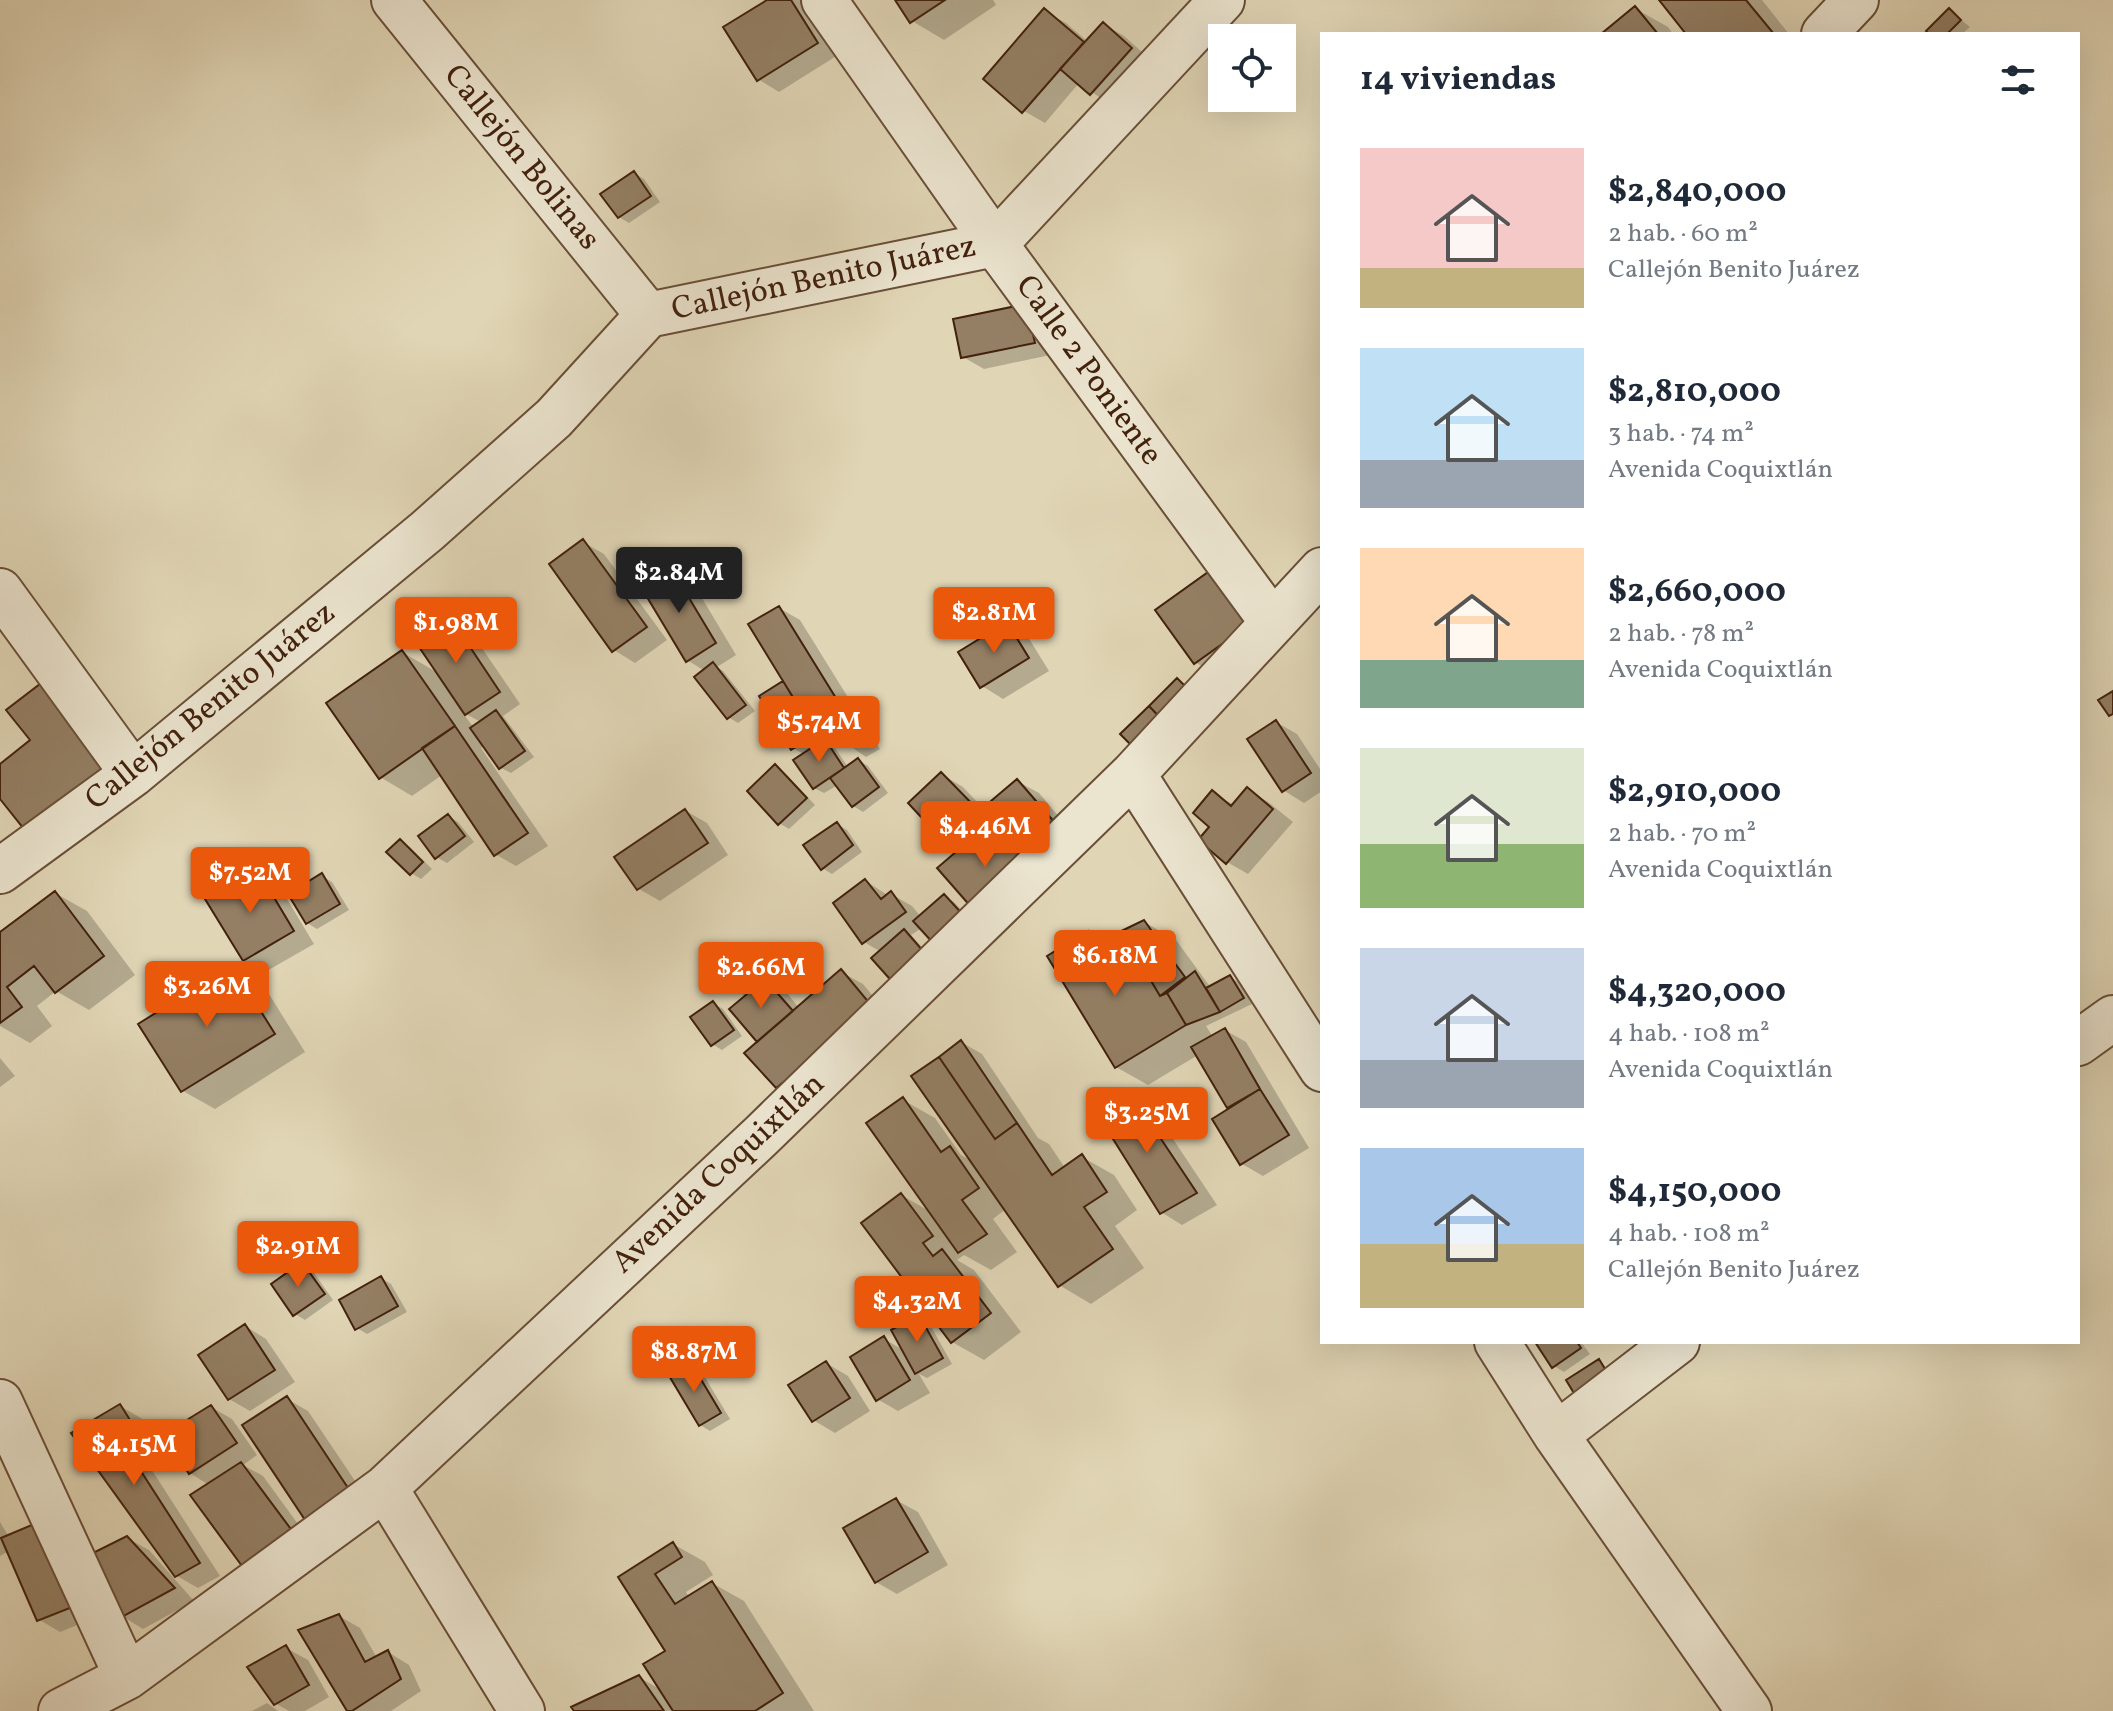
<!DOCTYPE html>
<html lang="es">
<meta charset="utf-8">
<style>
:root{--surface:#fff;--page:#f2f2f3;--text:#1f2937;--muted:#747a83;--accent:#ea580c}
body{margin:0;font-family:Vollkorn,serif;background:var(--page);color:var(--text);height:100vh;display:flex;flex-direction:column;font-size:30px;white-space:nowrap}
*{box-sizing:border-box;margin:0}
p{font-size:26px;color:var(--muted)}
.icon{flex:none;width:44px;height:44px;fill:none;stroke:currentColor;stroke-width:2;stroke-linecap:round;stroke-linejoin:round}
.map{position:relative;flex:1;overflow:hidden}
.panel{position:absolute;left:1320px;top:32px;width:760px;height:1312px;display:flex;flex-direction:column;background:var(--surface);border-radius:0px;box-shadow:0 8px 32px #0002}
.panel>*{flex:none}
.tools{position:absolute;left:1208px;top:24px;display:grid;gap:16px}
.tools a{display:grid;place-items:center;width:88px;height:88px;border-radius:0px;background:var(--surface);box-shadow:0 8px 32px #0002;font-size:40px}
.price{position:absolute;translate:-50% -68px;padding:0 18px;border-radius:8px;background:var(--accent);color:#fff;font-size:26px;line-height:52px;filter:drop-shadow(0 2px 4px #0008)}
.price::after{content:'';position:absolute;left:50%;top:48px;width:24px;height:18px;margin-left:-12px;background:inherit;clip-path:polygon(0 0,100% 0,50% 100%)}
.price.selected{background:#222;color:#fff}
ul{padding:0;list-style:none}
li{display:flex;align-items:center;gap:24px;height:200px;padding:0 40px}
li span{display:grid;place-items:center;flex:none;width:224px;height:160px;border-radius:0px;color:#555}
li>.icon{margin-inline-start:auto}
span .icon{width:96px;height:96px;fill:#fffc;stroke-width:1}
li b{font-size:34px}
h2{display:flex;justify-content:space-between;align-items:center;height:96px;padding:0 40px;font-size:34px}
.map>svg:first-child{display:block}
</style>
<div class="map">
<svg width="2113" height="1711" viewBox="0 0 2113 1711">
<rect width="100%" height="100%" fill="#e0d5b5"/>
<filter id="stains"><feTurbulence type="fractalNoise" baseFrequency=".0025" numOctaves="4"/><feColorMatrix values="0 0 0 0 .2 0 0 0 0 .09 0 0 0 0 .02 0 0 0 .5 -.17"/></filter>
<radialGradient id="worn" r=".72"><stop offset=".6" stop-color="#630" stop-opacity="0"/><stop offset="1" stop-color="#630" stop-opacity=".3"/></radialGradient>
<path fill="#0003" fill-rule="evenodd" d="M770,0H800L806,3L838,55L779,92L758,79Z
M897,0H993L996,5L944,40L912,21Z
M1661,0H1762L1789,34H1689Z
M1636,9L1668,27L1673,34H1604Z
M1949,10L1970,27L1962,34H1932Z
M1044,11L1066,23L1087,41L1103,24L1124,36L1152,61L1112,106L1079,83L1045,123L1024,111Z
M634,173L644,179L660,202L629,223L619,217Z
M1026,306L1055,354L984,369L963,357Z
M583,542L604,554L667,640L635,663L614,650Z
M668,566L690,578L736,655L717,667L723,671L755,711L738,723L728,717L705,671L687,660Z
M1211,573L1270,637L1216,675L1195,662Z
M779,608L800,620L880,749L866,757L844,742L838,746L831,742L848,767L858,760L868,766L888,793L863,812L853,806L838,785L824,793L814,788L805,755L793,748Z
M448,617L469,629L520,704L503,716L534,757L511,773L501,768L485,745L481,748L548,846L516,866L495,854L442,775L412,796L380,777L402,652L440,674ZM462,712L481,722L474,728Z
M1007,625L1028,637L1049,671L1003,699L982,686Z
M1276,722L1297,734L1322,772V791L1304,803L1283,790Z
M775,767L785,773L815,805L789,829L779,823Z
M941,774L963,787L995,821L976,810L974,813L1015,838L1017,781L1039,793L1082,844L1053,869L960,851L951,846Z
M1247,789L1268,802L1293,822L1248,874L1227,862L1212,827L1213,793L1234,805Z
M686,811L707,823L728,855L660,901L639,889Z
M448,816L458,822L474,842L447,863L436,857Z
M837,824L847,830L862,852L832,874L822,868Z
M400,841L410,847L432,869L421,879L411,873Z
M257,871L278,884L314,944L265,972L244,960Z
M322,876L332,882L349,910L317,929L307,923Z
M866,881L889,896L891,894L912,906L921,917L944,896L954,902L974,923L922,928L911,935L938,965L881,952L864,942Z
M55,893L87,911L135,975L89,1010L56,991L37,1006L52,1026L30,1043L0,1026V935Z
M1144,922L1176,940L1211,988L1230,977L1240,983L1252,1004L1206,1026L1213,1037L1225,1030L1246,1042L1309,1148L1263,1176L1242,1164L1231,1110L1198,1055L1148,1085L1116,1067L1088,934L1104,943Z
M744,950L754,956L770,974L763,980L787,993L799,1008L841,972L863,984L896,1024L798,1099L777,1086L760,1042L747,997L735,990L719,971Z
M232,968L264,986L305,1052L215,1109L183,1091Z
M713,1003L723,1009L742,1036L722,1050L712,1044Z
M961,1042L982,1054L1038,1138L1049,1144L1065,1168L1082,1157L1114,1175L1137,1210L1115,1226L1144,1268L1091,1304L1059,1285L1006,1209L993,1219L1017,1252L991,1270L964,1255L957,1260L974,1270L1021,1332L984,1360L952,1342L901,1195L931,1212L903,1100L935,1118L961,1155L974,1162Z
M0,1058L15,1076L0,1087Z
M1131,1097L1153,1109L1217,1205L1182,1225L1161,1212Z
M302,1264L312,1270L333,1300L305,1320L295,1314Z
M381,1278L391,1284L407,1312L367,1334L357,1328Z
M919,1317L929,1323L952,1364L927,1378L919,1374L930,1393L898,1411L877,1399L884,1339L905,1351Z
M245,1326L266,1339L295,1382L250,1411L229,1399Z
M1537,1342H1581L1590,1354L1564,1372L1554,1366Z
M826,1363L848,1376L870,1411L835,1433L813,1420Z
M690,1364L700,1369L730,1419L710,1431L700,1425Z
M287,1399L308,1411L378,1515L245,1426Z
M120,1406L141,1418L155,1440L139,1450L220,1576L198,1588L177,1576L74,1434Z
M211,1407L232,1419L257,1455L243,1465L263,1476L322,1557L190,1473Z
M896,1500L918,1512L948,1565L897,1594L876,1582Z
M0,1522L9,1537L105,1614L60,1632L38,1619L9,1551L0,1556Z
M127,1538L149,1550L194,1601L143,1629L122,1616Z
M673,1544L705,1562L713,1575L686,1592L689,1597L712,1583L744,1601L814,1711H576L639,1677L663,1691L668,1651L621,1577Z
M339,1616L360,1628L377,1658L388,1652L409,1665L421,1691L391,1711H350Z
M286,1648L308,1660L329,1697L305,1711H289L275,1703Z
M267,1703L278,1711H252Z"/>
<path fill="#947f64" stroke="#42210d" stroke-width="2" d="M767,0H791L818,43L757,81L723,27Z
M895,0H945L910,23Z
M1659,0H1746L1774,34H1686Z
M1635,6L1658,34H1601Z
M1044,8L1084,42L1022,113L983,79Z
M1949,8L1961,20L1947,34H1929L1926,31Z
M1103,22L1132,48L1090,95L1060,69Z
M634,171L651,196L618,218L600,194Z
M1026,304L1035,343L961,358L953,319Z
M583,539L647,627L612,652L549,564Z
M668,563L716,643L686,662L647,597L659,590L650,575Z
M1211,570L1250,624L1194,664L1155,610Z
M779,606L860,737L844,746L831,726L816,735L748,624Z
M448,614L500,692L465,715L413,638Z
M1007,622L1029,658L980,688L958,652Z
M402,650L455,726L379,779L326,703Z
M713,662L746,705L727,719L694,677Z
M1177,678L1196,697L1167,725L1149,706Z
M783,681L816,735L791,750L759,696Z
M40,684L104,768L24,829L0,799V764L30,740L6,710Z
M2113,691V714L2109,716L2098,700Z
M1149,706L1167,725L1140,754L1120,734Z
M496,710L525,751L499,769L470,728Z
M1276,720L1311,773L1282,792L1247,739Z
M455,726L528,833L494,856L422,748Z
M825,739L844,768L813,789L793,760Z
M858,758L879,787L852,807L830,778Z
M775,764L807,798L778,825L747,791Z
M941,772L984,816L950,848L908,803Z
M1017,779L1062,831L1031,858L985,806Z
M1247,787L1273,809L1226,864L1198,840L1209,827L1193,813L1212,790L1231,806Z
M685,809L708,843L637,890L614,857Z
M448,814L465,836L435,859L418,836Z
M837,822L853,845L821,870L803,845Z
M991,822L1033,869L979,916L937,868Z
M400,839L423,862L410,875L386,852Z
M257,869L294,931L243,961L205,899Z
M322,873L340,904L306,924L288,894Z
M865,879L881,899L891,891L906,912L862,944L833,903Z
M55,891L104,956L55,993L34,966L7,987L22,1007L0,1023V932Z
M944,894L965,917L934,944L913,921Z
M1144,920L1171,958L1137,980L1111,936Z
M904,929L929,958L897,987L871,958Z
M1088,931L1096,946L1111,936L1137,980L1147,974L1160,996L1167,993L1186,1025L1115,1068L1047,956Z
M744,947L761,968L733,991L716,971Z
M1171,958L1185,977L1160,996L1147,974Z
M232,965L275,1034L181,1092L138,1024Z
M841,969L876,1011L776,1088L744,1053Z
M1195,971L1220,1012L1186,1025L1167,993Z
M1230,975L1244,998L1220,1012L1206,988Z
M765,979L793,1011L757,1042L729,1009Z
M713,1001L734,1030L711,1046L690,1017Z
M1225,1028L1260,1089L1227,1108L1191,1047Z
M961,1040L1017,1123L995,1139L939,1057Z
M939,1057L995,1139L1017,1123L1052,1175L1082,1154L1107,1192L1084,1207L1113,1249L1058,1287L911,1076Z
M1260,1089L1289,1135L1240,1165L1212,1119Z
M1131,1094L1197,1193L1160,1214L1098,1115Z
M903,1097L941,1152L950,1146L979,1188L962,1200L987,1234L958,1253L866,1123Z
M901,1193L933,1236L923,1243L933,1256L942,1249L991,1313L951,1343L861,1223Z
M302,1262L325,1294L293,1316L271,1284Z
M381,1276L398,1306L355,1330L339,1300Z
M919,1315L943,1358L915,1374L891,1330Z
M245,1324L275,1370L228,1400L198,1355Z
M884,1336L910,1380L876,1401L850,1357Z
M1535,1342H1577L1581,1348L1552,1368Z
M1599,1359L1616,1387L1583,1408L1566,1380Z
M690,1361L721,1413L699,1426L668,1374Z
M826,1361L850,1398L812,1422L788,1385Z
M287,1396L358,1503L313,1532L242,1425Z
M120,1404L135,1428L119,1437L200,1563L175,1577L71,1433Z
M211,1405L237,1443L189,1474L164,1434Z
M241,1462L302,1544L250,1577L190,1495Z
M896,1498L928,1552L875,1583L843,1528Z
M46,1519L85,1602L37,1621L1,1538Z
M127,1536L175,1588L120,1618L87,1556Z
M673,1542L682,1557L655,1574L675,1604L712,1581L783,1693L755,1711H673L643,1664L665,1651L618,1577Z
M339,1614L365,1662L388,1650L401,1679L352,1711H347L298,1630Z
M286,1645L309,1685L274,1705L247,1667Z
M639,1675L664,1711H574L571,1707Z"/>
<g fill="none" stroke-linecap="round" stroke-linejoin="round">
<defs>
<path id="minor" d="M394,0L648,315
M824,0L995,244L1273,623
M1824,34L1856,0
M0,591L133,774
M1133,774L1322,1069
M0,871L133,774L427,531L554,418L648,315L995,244L1222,0
M2078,1043L2113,1018
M1497,1342L1556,1435L1749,1711
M0,1402L127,1677
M1556,1435L1677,1342
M385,1488L522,1711
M61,1711L127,1677L385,1488L761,1136L1133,774L1322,570"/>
</defs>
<use href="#minor" stroke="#6a4e37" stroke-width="48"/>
<use href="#minor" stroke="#ebe4cf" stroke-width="44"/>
</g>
<g text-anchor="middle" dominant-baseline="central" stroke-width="6" stroke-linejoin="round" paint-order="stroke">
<g font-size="32" fill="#42210d" stroke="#ebe4cf">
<text transform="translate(521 158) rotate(51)">Callejón Bolinas</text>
<text transform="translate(824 279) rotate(-12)">Callejón Benito Juárez</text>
<text transform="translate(1088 371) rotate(54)">Calle 2 Poniente</text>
<text transform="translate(211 707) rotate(-39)">Callejón Benito Juárez</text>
<text transform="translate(719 1174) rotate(-43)">Avenida Coquixtlán</text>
</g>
</g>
<rect width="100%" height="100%" filter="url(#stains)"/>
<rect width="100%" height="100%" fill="url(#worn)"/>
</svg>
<div class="tools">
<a><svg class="icon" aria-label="locate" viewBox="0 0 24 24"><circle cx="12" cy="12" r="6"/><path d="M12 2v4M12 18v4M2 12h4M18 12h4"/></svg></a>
</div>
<b class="price selected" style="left:679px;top:615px">$2.84M</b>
<b class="price" style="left:994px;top:655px">$2.81M</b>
<b class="price" style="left:456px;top:665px">$1.98M</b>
<b class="price" style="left:819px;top:764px">$5.74M</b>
<b class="price" style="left:985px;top:869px">$4.46M</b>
<b class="price" style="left:250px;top:915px">$7.52M</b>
<b class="price" style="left:1115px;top:998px">$6.18M</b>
<b class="price" style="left:761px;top:1010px">$2.66M</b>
<b class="price" style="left:207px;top:1029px">$3.26M</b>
<b class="price" style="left:1147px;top:1155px">$3.25M</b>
<b class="price" style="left:298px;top:1289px">$2.91M</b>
<b class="price" style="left:917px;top:1344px">$4.32M</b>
<b class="price" style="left:694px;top:1394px">$8.87M</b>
<b class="price" style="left:134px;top:1487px">$4.15M</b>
<section class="panel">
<h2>14 viviendas<svg class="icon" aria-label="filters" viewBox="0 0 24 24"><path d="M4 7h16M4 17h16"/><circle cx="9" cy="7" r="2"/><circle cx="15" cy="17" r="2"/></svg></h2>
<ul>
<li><span style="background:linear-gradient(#f6c9c9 75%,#c2b280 0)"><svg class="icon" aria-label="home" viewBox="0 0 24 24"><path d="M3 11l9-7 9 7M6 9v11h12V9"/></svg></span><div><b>$2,840,000</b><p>2 hab. · 60 m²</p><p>Callejón Benito Juárez</p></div></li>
<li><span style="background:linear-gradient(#bfe0f5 70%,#9aa5b1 0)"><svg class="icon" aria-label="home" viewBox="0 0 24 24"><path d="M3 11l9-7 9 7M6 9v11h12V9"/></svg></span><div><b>$2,810,000</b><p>3 hab. · 74 m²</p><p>Avenida Coquixtlán</p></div></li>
<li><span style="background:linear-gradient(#ffd9b3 70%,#7fa58c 0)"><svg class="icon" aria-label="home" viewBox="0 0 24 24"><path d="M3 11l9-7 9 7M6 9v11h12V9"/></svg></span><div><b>$2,660,000</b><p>2 hab. · 78 m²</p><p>Avenida Coquixtlán</p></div></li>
<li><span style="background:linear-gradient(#dfe7d0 60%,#8fb573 0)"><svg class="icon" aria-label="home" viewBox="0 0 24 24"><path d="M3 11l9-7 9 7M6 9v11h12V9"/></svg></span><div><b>$2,910,000</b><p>2 hab. · 70 m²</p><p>Avenida Coquixtlán</p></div></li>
<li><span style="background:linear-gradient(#c9d6e8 70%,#9aa5b1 0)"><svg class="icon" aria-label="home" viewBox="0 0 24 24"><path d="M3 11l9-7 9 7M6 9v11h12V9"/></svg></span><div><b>$4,320,000</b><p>4 hab. · 108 m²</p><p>Avenida Coquixtlán</p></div></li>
<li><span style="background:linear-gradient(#a9c7e8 60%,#c2b280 0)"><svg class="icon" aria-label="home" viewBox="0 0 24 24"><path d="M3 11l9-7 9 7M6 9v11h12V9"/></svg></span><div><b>$4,150,000</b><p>4 hab. · 108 m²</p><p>Callejón Benito Juárez</p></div></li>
</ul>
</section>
</div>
